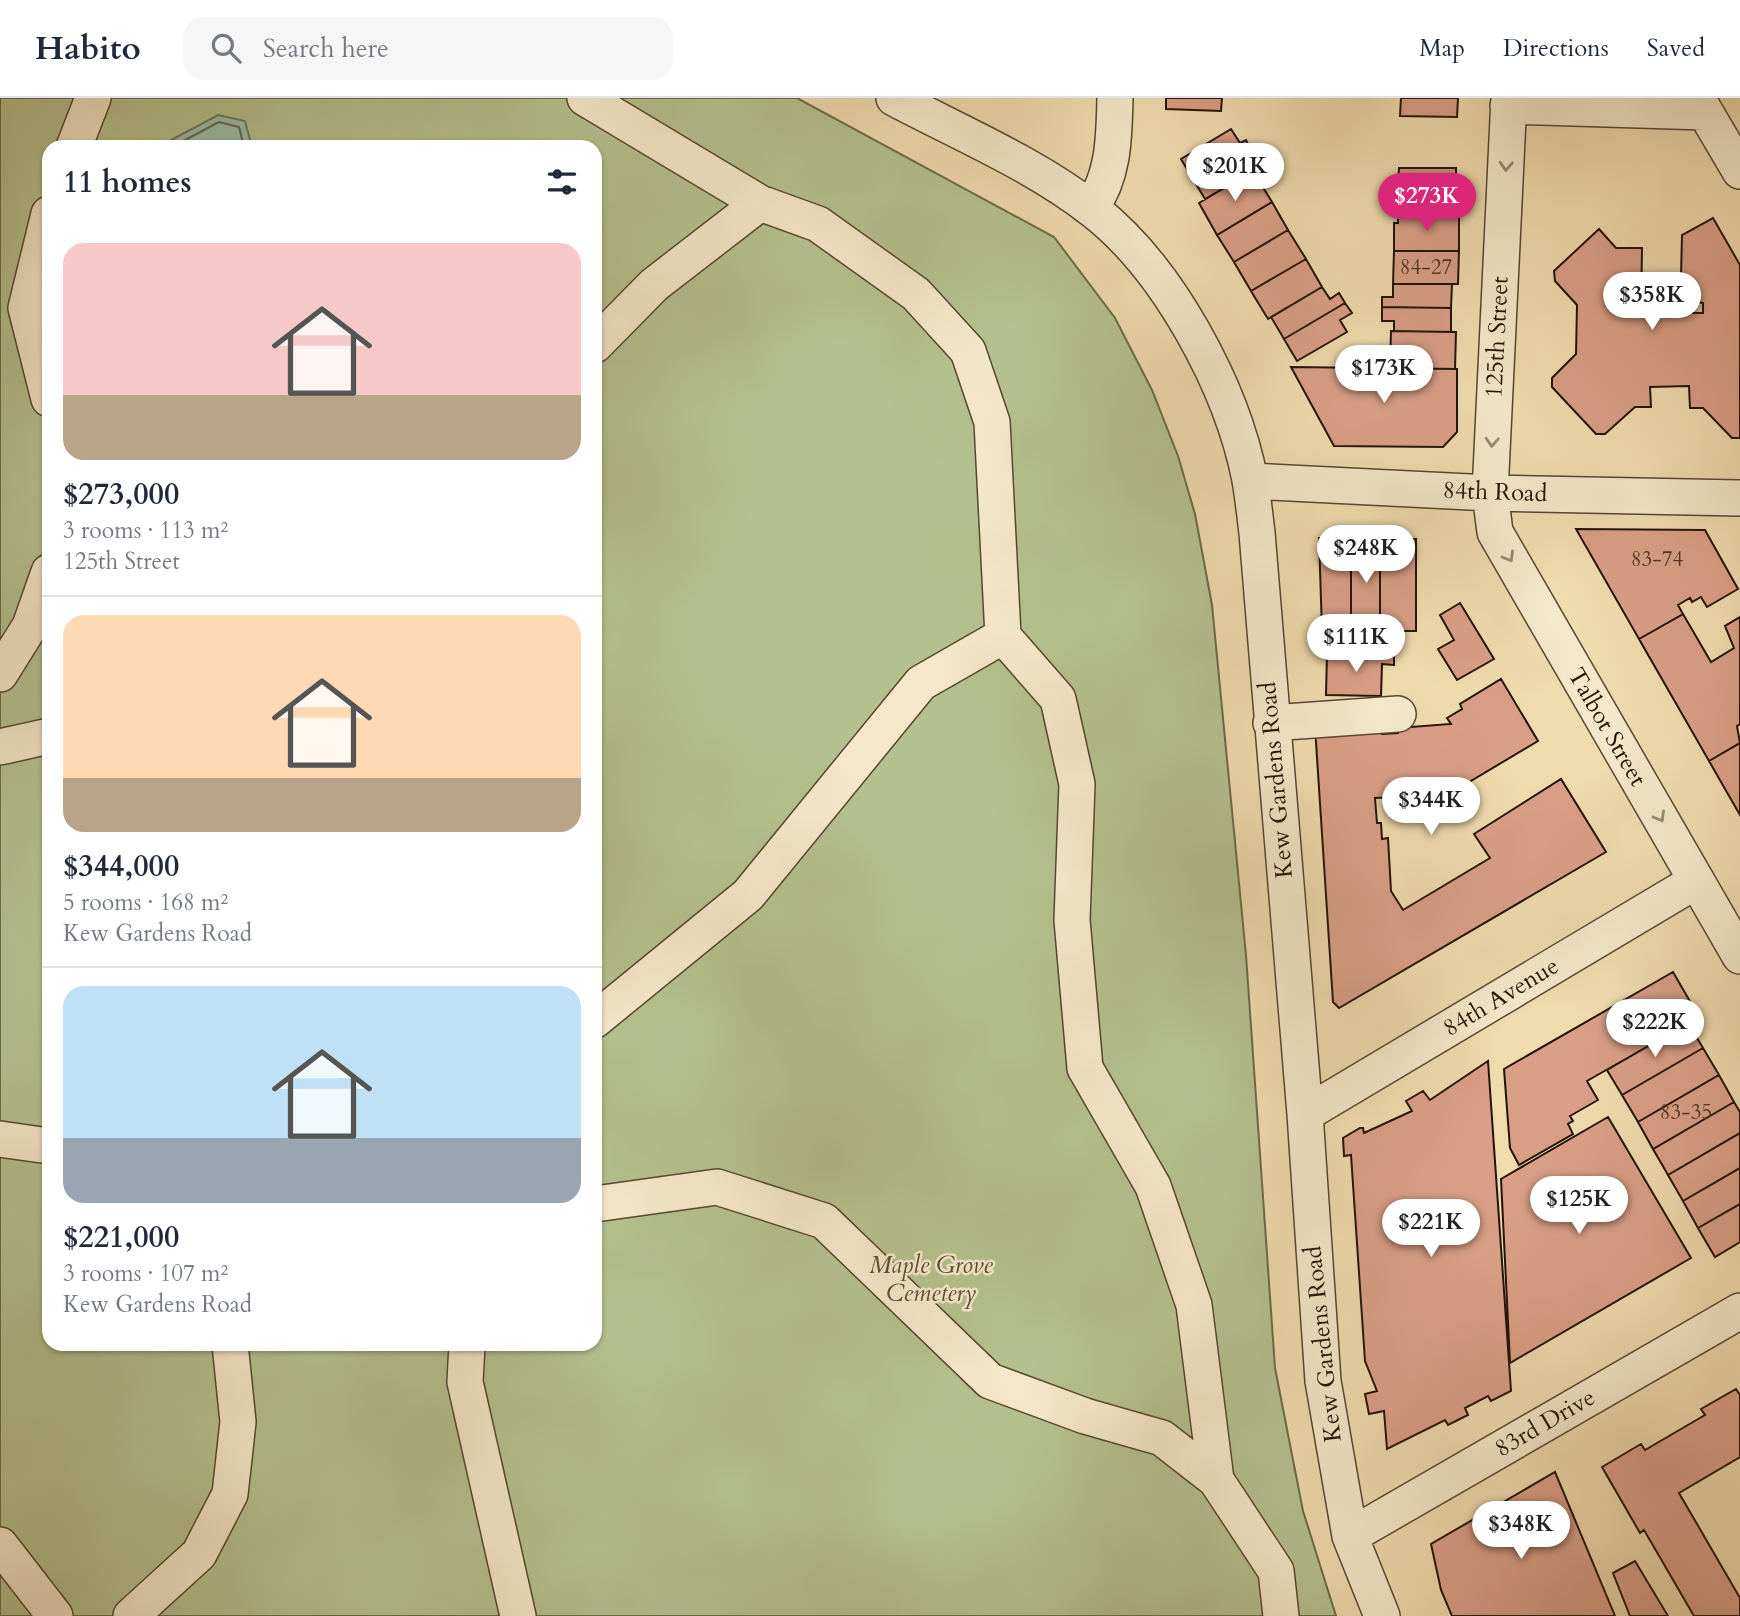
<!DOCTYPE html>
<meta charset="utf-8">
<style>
:root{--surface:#fff;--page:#f6f6f7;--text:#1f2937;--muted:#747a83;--line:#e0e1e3;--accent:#db2777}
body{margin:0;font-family:Cardo,serif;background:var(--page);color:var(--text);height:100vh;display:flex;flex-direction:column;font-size:26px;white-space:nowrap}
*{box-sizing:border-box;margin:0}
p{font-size:23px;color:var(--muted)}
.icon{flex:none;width:38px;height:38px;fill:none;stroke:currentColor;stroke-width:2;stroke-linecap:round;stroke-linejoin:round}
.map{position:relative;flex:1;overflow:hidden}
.drawer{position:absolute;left:42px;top:42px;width:560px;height:1211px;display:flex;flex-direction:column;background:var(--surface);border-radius:21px;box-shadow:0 2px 5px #0004}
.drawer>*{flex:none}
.price{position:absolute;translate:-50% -60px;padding:0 16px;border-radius:24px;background:#fff;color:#222;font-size:23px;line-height:46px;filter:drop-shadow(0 2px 4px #0008)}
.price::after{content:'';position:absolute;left:50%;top:42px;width:21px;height:16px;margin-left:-10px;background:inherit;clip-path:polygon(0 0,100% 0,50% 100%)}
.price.active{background:var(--accent);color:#fff}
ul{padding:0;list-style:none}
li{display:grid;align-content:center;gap:14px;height:371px;padding:0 21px}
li+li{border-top:2px solid var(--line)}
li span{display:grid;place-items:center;height:217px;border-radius:21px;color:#555}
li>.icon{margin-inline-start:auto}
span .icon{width:126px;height:126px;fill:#fffc;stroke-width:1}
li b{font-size:30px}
h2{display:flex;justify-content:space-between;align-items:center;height:84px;padding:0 21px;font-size:30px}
header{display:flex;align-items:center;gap:42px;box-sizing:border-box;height:98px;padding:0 35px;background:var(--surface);border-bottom:2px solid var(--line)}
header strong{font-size:33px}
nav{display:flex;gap:38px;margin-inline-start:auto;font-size:24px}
.search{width:490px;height:63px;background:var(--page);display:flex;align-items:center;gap:18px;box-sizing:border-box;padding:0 24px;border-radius:21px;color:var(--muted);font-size:26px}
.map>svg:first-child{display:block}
</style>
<header>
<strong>Habito</strong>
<div class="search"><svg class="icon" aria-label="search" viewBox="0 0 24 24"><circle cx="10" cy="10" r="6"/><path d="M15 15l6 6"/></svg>Search here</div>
<nav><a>Map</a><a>Directions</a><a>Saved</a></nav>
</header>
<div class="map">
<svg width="1740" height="1518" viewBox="0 0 1740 1518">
<rect width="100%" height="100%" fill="#f0dbad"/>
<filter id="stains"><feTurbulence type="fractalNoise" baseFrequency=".00286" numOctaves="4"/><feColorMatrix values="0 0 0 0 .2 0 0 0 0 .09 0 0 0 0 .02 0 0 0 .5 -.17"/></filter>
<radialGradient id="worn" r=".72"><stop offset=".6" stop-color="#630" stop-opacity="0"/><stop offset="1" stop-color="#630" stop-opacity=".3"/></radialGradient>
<path fill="#b4c18e" stroke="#6c6a4c" stroke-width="2" fill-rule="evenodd" d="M0,0H797L1054,139L1115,220L1152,292L1178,358L1195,416L1212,507L1246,857L1275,1270L1303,1413L1336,1518H0ZM49,49H595V1246H49Z"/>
<path fill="#9bbca5" stroke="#6b7967" stroke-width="2" d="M218,17L245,23L252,49H158Z"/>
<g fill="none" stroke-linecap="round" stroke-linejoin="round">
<path stroke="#5f6858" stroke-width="2" d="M172,49L219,24L239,29L244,49"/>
</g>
<path fill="#d99f86" stroke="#23140b" stroke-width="2" d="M1166,0H1222L1221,13L1166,11Z
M1401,0H1458L1457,19L1400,18Z
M1231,31L1240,45L1246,42L1249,48L1193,81L1181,61Z
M1249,48L1256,59L1247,63L1253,73L1205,101L1193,81Z
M1399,70H1456V91L1398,90Z
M1253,73L1272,104L1217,137L1199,105Z
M1398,90L1456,91V116L1398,115Z
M1272,104L1288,132L1234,164L1217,137Z
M1398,115L1456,116L1459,119V153H1394V125H1398Z
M1713,120L1740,167V340H1732L1703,310H1690L1689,288L1650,289L1651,309H1635L1605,336H1596L1552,289V280L1576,256L1577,207L1555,183L1554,173L1599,131L1616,150H1642L1641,214L1703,215V205L1696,204L1681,178L1682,137Z
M1288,132L1306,161L1251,193L1234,164Z
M1394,153H1459L1458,186H1393Z
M1306,161L1322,189L1268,221L1251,193Z
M1393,186H1452L1451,210L1382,209V199H1393Z
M1322,189L1330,201L1339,195L1345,205L1284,241L1271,219Z
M1345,205L1352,215L1340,222L1347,234L1297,263L1284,241Z
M1382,209L1451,210V234L1394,233V223H1382Z
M1391,233L1456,234L1455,271L1390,270Z
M1291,269L1457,271V334L1443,349L1334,348Z
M1576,431L1705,432L1738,491L1707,509L1701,499L1692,504L1690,500L1678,507L1683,516L1639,541Z
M1319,440L1351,441V533H1322Z
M1351,441H1380V533H1351Z
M1380,441H1416V533H1380Z
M1460,505L1494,561L1457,582L1438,551L1454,542L1440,517Z
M1683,516L1711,564L1734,550L1725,528L1740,519V626L1737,628L1740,645L1709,663L1639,541Z
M1327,555L1394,557V567L1382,566L1381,598L1326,597Z
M1501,581L1538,643L1434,705L1431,700L1424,704L1420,698L1375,700L1377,725H1381L1382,741L1388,740L1391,793L1403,812L1490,760L1474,736L1561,681L1606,754L1339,910L1333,904L1315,629L1381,624L1382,636L1398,635V630L1451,626L1447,620L1462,611L1460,606Z
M1740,645V717L1709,663Z
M1673,874L1699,919L1587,983L1598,1002L1570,1018L1573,1023L1568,1026L1573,1036L1519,1067L1510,1050L1504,971Z
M1688,925L1703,950L1622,997L1607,972Z
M1703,950L1719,977L1638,1024L1622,997Z
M1488,963L1511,1293L1491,1303L1488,1298L1465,1310L1468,1317L1448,1327L1445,1322L1387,1351L1384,1313L1369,1316L1365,1296L1377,1293L1365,1263L1351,1057L1344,1058L1343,1040L1360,1030H1363L1364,1035L1412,1013L1406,1003L1423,993L1430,1002Z
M1719,977L1734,1004L1653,1051L1638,1024Z
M1734,1004L1740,1014V1035L1668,1077L1653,1051Z
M1608,1019L1691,1160L1510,1265L1501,1081Z
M1740,1035V1070L1683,1103L1668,1077Z
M1740,1070V1106L1698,1130L1683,1103Z
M1740,1106V1144L1715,1159L1698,1130Z
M1736,1291L1740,1297V1359L1679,1395L1740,1500V1518H1694L1644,1432L1640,1435L1602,1369L1641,1346L1645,1352L1705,1317L1701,1311Z
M1555,1374L1615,1518H1452L1441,1492L1431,1446Z
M1635,1463L1668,1518H1630L1613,1475Z"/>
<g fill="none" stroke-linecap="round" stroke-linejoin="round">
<defs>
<path id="minor" d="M585,0L760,105L654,187L595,247
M894,0C960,35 1034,66 1093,112C1168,170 1232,289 1250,382C1253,400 1255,418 1257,435L1305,1016L1323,1283L1350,1438L1382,1518
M1509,0L1490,395L1495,434L1740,858
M1697,0L1740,73
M1508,8L1705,14
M74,49L93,0
M760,105L818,126L916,196L968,253L992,324L1003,538L1058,601L1077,686L1072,822L1085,970L1153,1088L1194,1207L1216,1382L1276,1473L1281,1518
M1091,110C1114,77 1114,40 1115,0
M49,116L26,210L49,301
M1250,383L1490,395L1740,400
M0,576L30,528L49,474
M1271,625L1398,616
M0,649L49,638
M595,922L748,797L921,585L1003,538
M1305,1016L1696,783
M0,1041L49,1048
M595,1106L717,1089L824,1123L990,1283L1085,1318L1162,1340L1216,1382
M467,1246L465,1284L518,1518
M1350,1438L1740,1213
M0,1447L55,1518
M131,1518L199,1456L230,1396L238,1324L230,1246"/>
</defs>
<use href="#minor" stroke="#564634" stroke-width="38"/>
<use href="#minor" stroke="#f5e8ca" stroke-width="35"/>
</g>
<defs><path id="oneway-chevron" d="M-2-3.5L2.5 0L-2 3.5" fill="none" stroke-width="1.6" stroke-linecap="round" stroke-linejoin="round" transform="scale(1.75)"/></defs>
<g stroke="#968974">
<use href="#oneway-chevron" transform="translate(1506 68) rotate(93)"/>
<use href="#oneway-chevron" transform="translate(1492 344) rotate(93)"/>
<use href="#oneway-chevron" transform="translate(1509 459) rotate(60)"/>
<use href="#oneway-chevron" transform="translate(1660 719) rotate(60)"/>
</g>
<g text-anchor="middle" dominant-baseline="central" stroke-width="5" stroke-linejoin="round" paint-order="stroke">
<g font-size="21" fill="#50372a">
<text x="1426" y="169">84-27</text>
<text x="1657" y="461">83-74</text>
<text x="1686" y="1014">83-35</text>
</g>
<g font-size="24" fill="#23140b" stroke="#f5e8ca">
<text transform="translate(1497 239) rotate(-87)">125th Street</text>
<text transform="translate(1495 394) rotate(2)">84th Road</text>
<text transform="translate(1607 629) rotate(60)">Talbot Street</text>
<text transform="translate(1276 682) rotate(-95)">Kew Gardens Road</text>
<text transform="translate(1501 899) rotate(-31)">84th Avenue</text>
<text transform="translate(1323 1246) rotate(-96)">Kew Gardens Road</text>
<text transform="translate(1545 1325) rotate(-30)">83rd Drive</text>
</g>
<g font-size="24" font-style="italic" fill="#565139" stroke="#f5e8ca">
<text x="931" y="1167">Maple Grove<tspan x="931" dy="28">Cemetery</tspan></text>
</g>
</g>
<rect width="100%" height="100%" filter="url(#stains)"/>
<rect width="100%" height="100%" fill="url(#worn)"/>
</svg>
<b class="price" style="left:1235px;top:105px">$201K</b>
<b class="price active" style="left:1427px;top:135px">$273K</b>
<b class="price" style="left:1652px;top:234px">$358K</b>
<b class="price" style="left:1384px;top:307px">$173K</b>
<b class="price" style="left:1366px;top:487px">$248K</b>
<b class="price" style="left:1356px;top:576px">$111K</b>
<b class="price" style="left:1431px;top:739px">$344K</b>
<b class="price" style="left:1655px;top:961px">$222K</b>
<b class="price" style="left:1579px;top:1138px">$125K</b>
<b class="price" style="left:1431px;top:1161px">$221K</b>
<b class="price" style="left:1521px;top:1463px">$348K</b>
<section class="drawer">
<h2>11 homes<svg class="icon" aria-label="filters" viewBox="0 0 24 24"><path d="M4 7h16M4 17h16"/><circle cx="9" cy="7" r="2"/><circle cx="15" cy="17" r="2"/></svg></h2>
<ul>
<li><span style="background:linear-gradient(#f6c9c9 70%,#b9a48a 0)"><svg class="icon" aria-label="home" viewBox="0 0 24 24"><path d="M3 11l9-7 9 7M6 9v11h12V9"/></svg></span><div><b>$273,000</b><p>3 rooms · 113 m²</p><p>125th Street</p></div></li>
<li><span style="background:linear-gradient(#ffd9b3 75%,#b9a48a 0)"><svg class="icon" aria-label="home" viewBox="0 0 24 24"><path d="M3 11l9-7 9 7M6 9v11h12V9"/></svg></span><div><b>$344,000</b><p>5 rooms · 168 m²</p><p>Kew Gardens Road</p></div></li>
<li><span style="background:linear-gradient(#bfe0f5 70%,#9aa5b1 0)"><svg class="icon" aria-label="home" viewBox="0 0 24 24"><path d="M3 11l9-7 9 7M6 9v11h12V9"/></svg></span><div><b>$221,000</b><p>3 rooms · 107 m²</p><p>Kew Gardens Road</p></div></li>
</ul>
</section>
</div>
